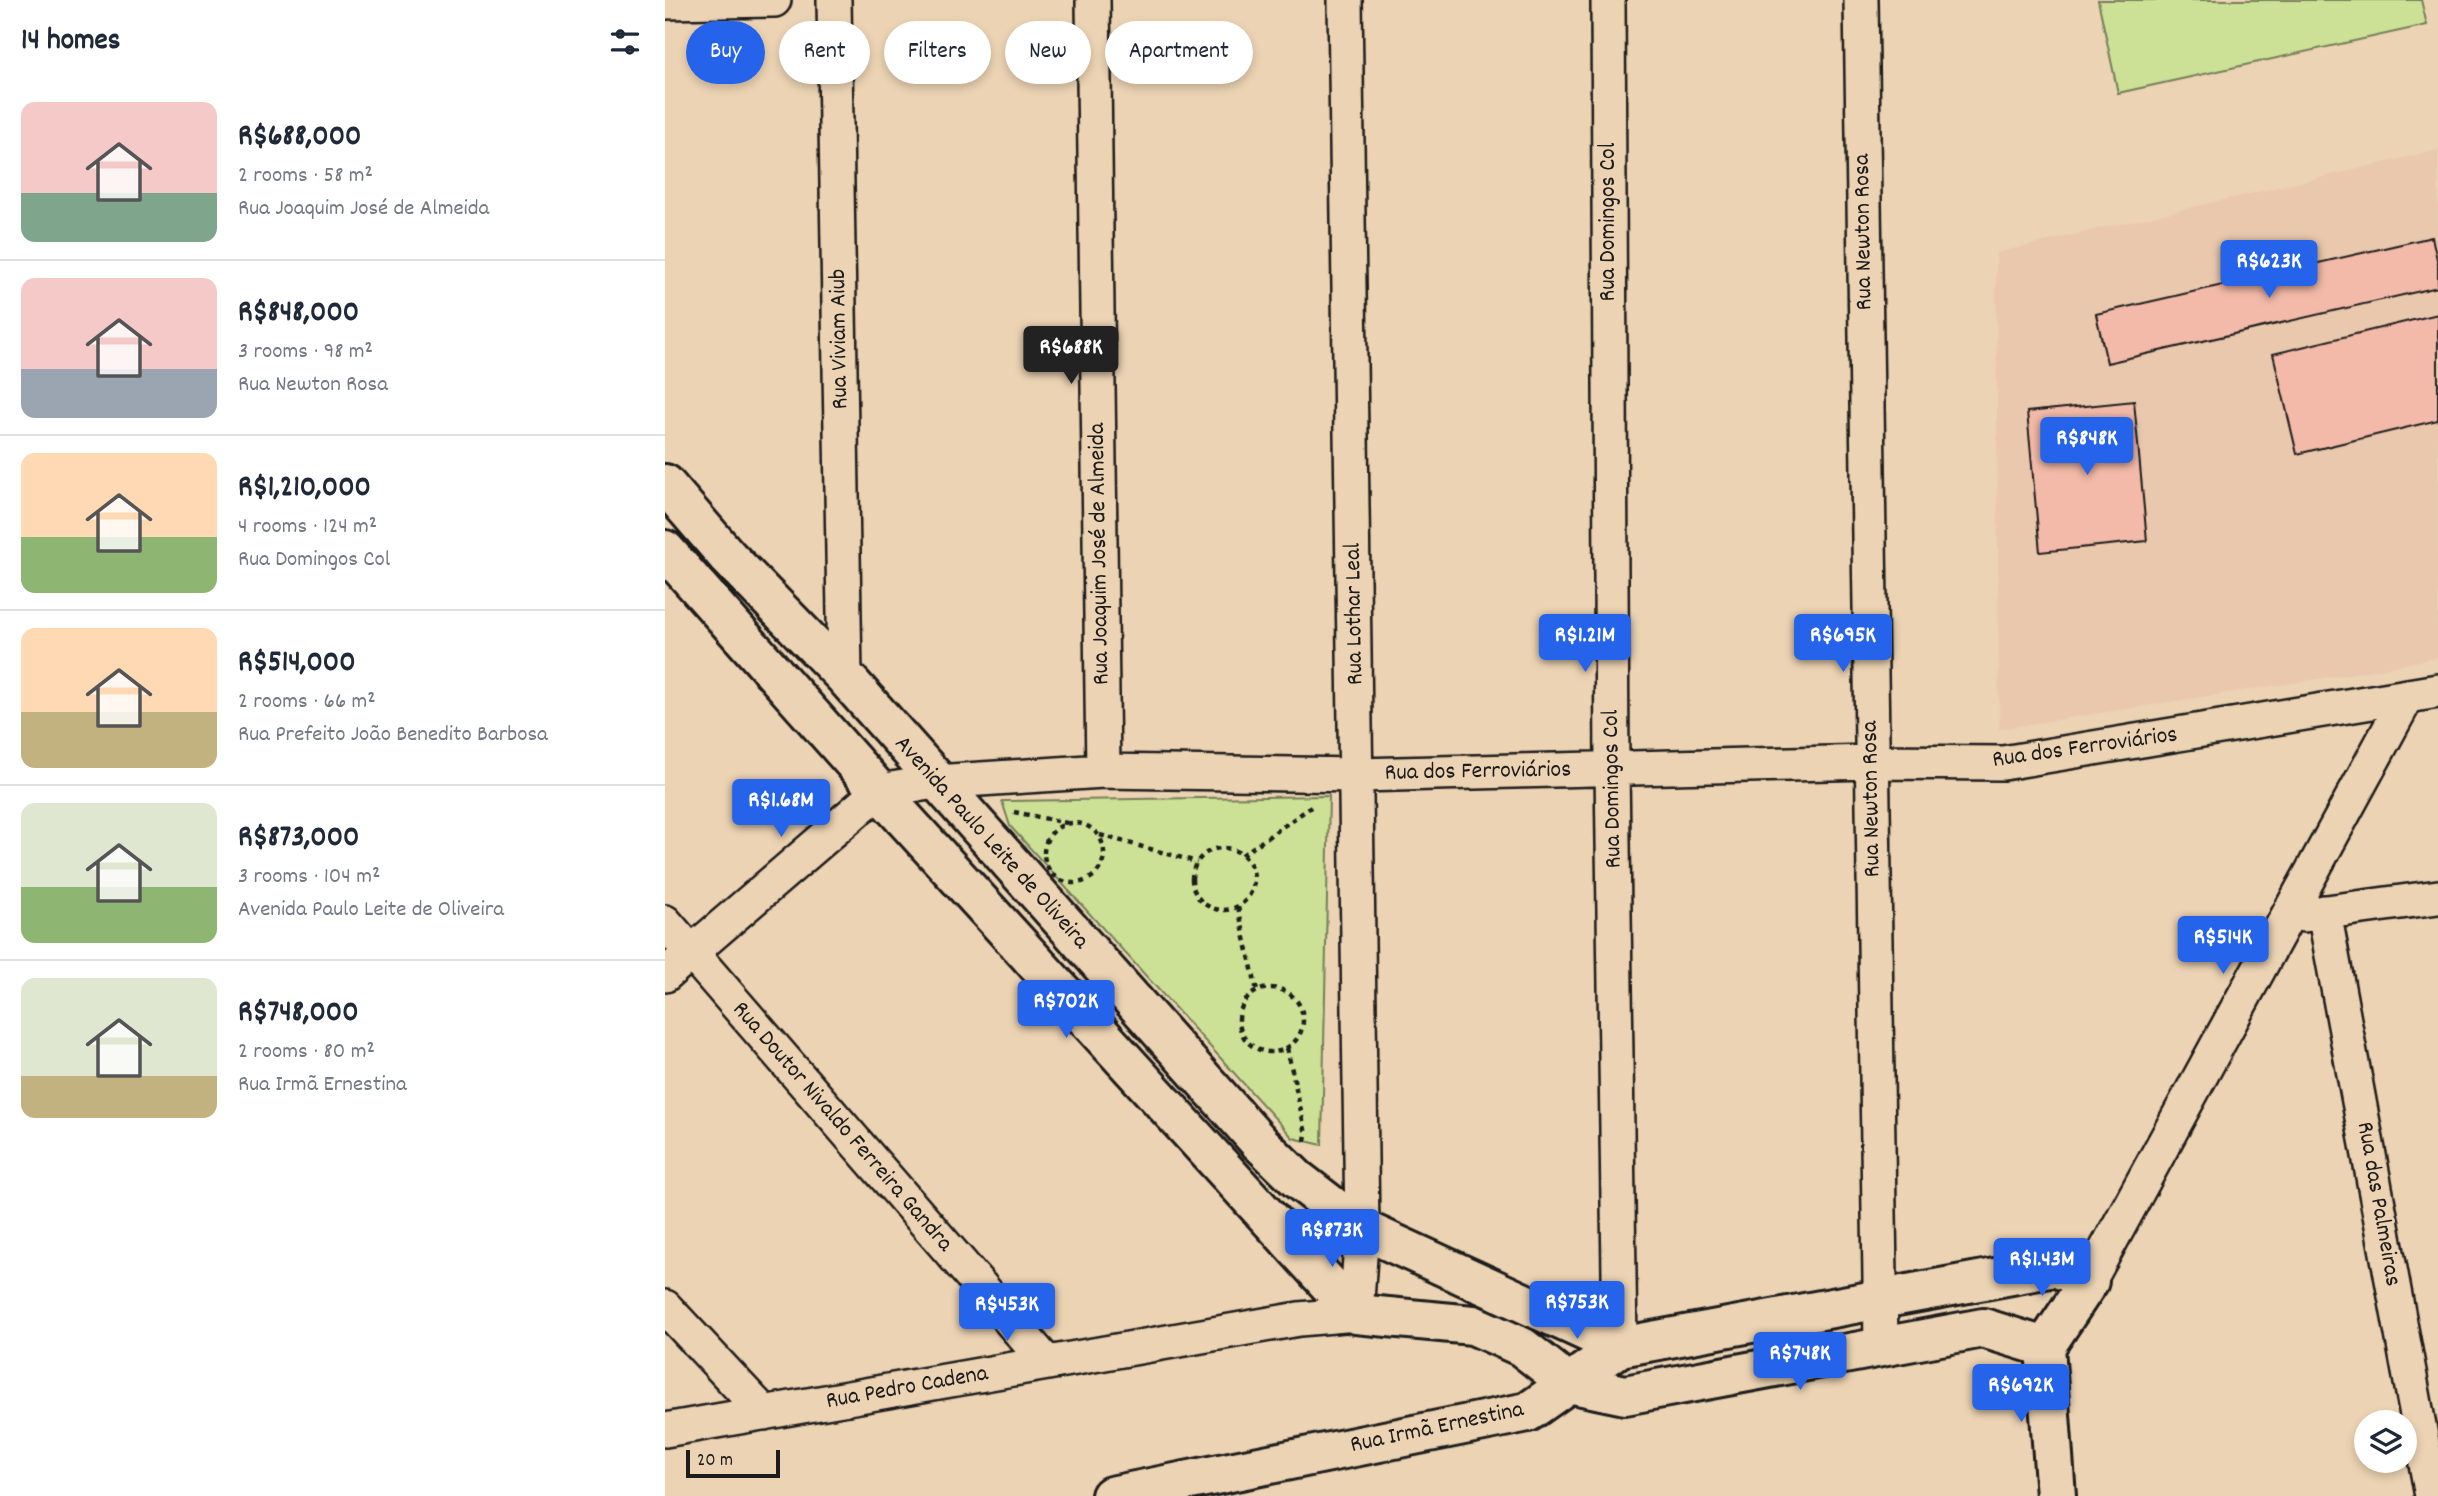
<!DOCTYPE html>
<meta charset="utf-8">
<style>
:root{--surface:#fff;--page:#f6f6f7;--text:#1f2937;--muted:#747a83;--line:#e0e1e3;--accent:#2563eb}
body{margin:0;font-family:Dekko,sans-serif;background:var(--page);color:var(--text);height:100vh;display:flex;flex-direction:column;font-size:26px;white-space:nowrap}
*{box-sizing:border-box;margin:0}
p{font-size:23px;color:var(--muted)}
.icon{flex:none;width:38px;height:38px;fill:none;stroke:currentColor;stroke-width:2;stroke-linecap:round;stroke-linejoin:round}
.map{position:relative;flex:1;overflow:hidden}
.side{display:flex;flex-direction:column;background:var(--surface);width:665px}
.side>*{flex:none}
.hud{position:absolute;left:21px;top:21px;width:665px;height:63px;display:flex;gap:14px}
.fabs{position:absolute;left:1689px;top:1410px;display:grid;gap:14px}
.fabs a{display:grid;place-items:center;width:63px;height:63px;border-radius:50%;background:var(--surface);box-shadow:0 4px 10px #0003;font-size:35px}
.scale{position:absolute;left:21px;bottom:18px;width:94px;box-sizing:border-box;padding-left:7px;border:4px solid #1c1c1c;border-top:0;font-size:19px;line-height:24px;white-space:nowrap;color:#1c1c1c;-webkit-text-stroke:5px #ecd3b3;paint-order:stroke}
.price{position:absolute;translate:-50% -60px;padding:0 16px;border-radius:7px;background:var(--accent);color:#fff;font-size:23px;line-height:46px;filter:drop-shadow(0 2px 4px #0008)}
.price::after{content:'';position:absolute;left:50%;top:42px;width:21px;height:16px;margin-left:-10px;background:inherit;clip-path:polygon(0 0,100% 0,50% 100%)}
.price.current{background:#222;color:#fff}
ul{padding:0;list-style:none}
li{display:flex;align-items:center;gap:21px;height:175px;padding:0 21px}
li+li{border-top:2px solid var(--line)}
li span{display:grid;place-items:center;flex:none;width:196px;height:140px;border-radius:14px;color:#555}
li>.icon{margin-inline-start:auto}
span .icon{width:84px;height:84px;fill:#fffc;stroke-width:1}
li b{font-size:30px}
h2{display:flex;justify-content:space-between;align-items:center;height:84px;padding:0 21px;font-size:30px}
.pill{padding:0 24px;border-radius:32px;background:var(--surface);box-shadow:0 4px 10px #0003;font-size:24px;line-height:63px}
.pill.current{background:var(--accent);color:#fff}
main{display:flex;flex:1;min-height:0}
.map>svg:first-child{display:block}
</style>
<main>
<section class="side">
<h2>14 homes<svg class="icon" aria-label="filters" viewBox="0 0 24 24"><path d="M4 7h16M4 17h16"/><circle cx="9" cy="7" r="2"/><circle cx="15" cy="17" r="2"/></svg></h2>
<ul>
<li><span style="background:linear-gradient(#f6c9c9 65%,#7fa58c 0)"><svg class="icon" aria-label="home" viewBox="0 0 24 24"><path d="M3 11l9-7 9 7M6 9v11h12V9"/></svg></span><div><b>R$688,000</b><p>2 rooms · 58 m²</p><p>Rua Joaquim José de Almeida</p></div></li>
<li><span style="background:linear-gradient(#f6c9c9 65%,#9aa5b1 0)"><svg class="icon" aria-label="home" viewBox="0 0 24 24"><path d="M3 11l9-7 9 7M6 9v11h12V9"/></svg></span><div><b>R$848,000</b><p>3 rooms · 98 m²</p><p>Rua Newton Rosa</p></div></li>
<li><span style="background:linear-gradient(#ffd9b3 60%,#8fb573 0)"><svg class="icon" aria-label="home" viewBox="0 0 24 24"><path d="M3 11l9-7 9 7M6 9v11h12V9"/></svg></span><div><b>R$1,210,000</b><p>4 rooms · 124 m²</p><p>Rua Domingos Col</p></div></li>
<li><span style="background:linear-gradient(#ffd9b3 60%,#c2b280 0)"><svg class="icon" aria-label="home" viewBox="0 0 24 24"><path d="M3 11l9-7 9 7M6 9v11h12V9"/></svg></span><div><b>R$514,000</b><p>2 rooms · 66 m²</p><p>Rua Prefeito João Benedito Barbosa</p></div></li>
<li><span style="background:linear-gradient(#dfe7d0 60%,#8fb573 0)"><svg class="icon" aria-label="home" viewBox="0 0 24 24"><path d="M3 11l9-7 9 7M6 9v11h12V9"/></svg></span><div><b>R$873,000</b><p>3 rooms · 104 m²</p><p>Avenida Paulo Leite de Oliveira</p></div></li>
<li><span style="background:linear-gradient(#dfe7d0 70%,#c2b280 0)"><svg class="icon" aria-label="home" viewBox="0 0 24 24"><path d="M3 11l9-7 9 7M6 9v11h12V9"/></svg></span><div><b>R$748,000</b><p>2 rooms · 80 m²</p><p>Rua Irmã Ernestina</p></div></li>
</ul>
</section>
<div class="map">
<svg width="1773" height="1496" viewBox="0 0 1773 1496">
<rect width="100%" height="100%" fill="#ecd3b3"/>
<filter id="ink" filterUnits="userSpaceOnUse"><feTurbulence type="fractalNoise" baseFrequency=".0143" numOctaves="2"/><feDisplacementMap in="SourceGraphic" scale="14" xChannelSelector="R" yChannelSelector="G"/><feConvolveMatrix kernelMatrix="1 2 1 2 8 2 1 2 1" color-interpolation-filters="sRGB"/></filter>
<g filter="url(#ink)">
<path fill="#eac8ad" d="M1773,150V657L1716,669L1334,729L1331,253Z"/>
<path fill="#cce196" stroke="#747e59" stroke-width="2" d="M1433,0H1756L1762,25L1453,93Z
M664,796L657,1145L628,1138L345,826L337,801Z"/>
<path fill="#f3baa9" stroke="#1c1c1c" stroke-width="2" d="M1767,237L1773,264V287L1442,363L1431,314Z
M1773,314V420L1632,454L1608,354Z
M1469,401L1482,541L1375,552L1362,412Z"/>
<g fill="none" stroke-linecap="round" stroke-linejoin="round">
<defs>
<path id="minor" d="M169,0L180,677
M428,0L438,771
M943,0L947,769L955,1347
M1196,0L1216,1346
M0,2L109,0
M1659,912L1767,1496
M1639,915L1773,897
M0,922L382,1363
M0,975L214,791L270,782L438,771L693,775L1206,762L1338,763L1773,691
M1424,1281L1742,697
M0,1307L99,1413
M0,1430L634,1319L691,1314L697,1229L680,0"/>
<path id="tertiary" d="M0,484L63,557L180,677L595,1143L632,1179L697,1229L955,1347
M0,550L214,791L691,1314L808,1325L857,1347L903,1383L960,1395L1318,1328L1380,1347
M446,1496L863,1412L955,1347L1390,1267L1424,1281L1380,1347L1391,1496"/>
</defs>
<use href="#minor" stroke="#1c1c1c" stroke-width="38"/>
<use href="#tertiary" stroke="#1c1c1c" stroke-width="44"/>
<path stroke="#1c1c1c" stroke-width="4.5" stroke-dasharray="5 5" stroke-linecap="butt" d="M349,812L402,823
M379 853a30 30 0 1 1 60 0a30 30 0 1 1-60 0Z
M435,835L532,862
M527 879a31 31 0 1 1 62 0a31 31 0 1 1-62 0Z
M577,855L646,807
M573,907L592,991
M574 1020a32 32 0 1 1 64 0a32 32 0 1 1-64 0Z
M622,1048L641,1134L640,1141"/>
<use href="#minor" stroke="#ecd3b3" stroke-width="33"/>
<use href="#tertiary" stroke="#ecd3b3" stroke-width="38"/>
</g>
</g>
<g text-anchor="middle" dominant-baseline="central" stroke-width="5" stroke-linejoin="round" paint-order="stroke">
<g font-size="24" fill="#1c1c1c" stroke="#ecd3b3">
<text transform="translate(944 222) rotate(-90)">Rua Domingos Col</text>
<text transform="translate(1199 232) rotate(-91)">Rua Newton Rosa</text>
<text transform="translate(175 339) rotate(-91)">Rua Viviam Aiub</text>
<text transform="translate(435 554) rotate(-91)">Rua Joaquim José de Almeida</text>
<text transform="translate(690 614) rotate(-91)">Rua Lothar Leal</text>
<text transform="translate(1420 748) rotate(-8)">Rua dos Ferroviários</text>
<text transform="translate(813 772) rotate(-1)">Rua dos Ferroviários</text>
<text transform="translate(948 789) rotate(-91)">Rua Domingos Col</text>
<text transform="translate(1207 799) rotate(-91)">Rua Newton Rosa</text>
<text transform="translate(326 843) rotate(48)">Avenida Paulo Leite de Oliveira</text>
<text transform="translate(177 1127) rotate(49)">Rua Doutor Nivaldo Ferreira Gandra</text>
<text transform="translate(1713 1204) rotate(80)">Rua das Palmeiras</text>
<text transform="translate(242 1388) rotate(-10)">Rua Pedro Cadena</text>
<text transform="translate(772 1428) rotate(-12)">Rua Irmã Ernestina</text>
</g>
</g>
</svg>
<div class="fabs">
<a><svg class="icon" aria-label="layers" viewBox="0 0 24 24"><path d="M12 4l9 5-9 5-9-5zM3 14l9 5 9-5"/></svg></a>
</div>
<div class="scale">20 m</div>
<b class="price" style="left:1604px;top:300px">R$623K</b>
<b class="price current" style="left:406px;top:386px">R$688K</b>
<b class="price" style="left:1422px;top:477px">R$848K</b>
<b class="price" style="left:920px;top:674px">R$1.21M</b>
<b class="price" style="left:1178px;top:674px">R$695K</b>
<b class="price" style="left:116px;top:839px">R$1.68M</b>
<b class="price" style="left:1558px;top:976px">R$514K</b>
<b class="price" style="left:401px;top:1040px">R$702K</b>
<b class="price" style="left:667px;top:1269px">R$873K</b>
<b class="price" style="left:1377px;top:1298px">R$1.43M</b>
<b class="price" style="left:912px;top:1341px">R$753K</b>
<b class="price" style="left:342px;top:1343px">R$453K</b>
<b class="price" style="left:1135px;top:1392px">R$748K</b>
<b class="price" style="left:1356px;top:1424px">R$692K</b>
<div class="hud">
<a class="pill current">Buy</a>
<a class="pill">Rent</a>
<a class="pill">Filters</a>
<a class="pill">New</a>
<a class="pill">Apartment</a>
</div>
</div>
</main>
